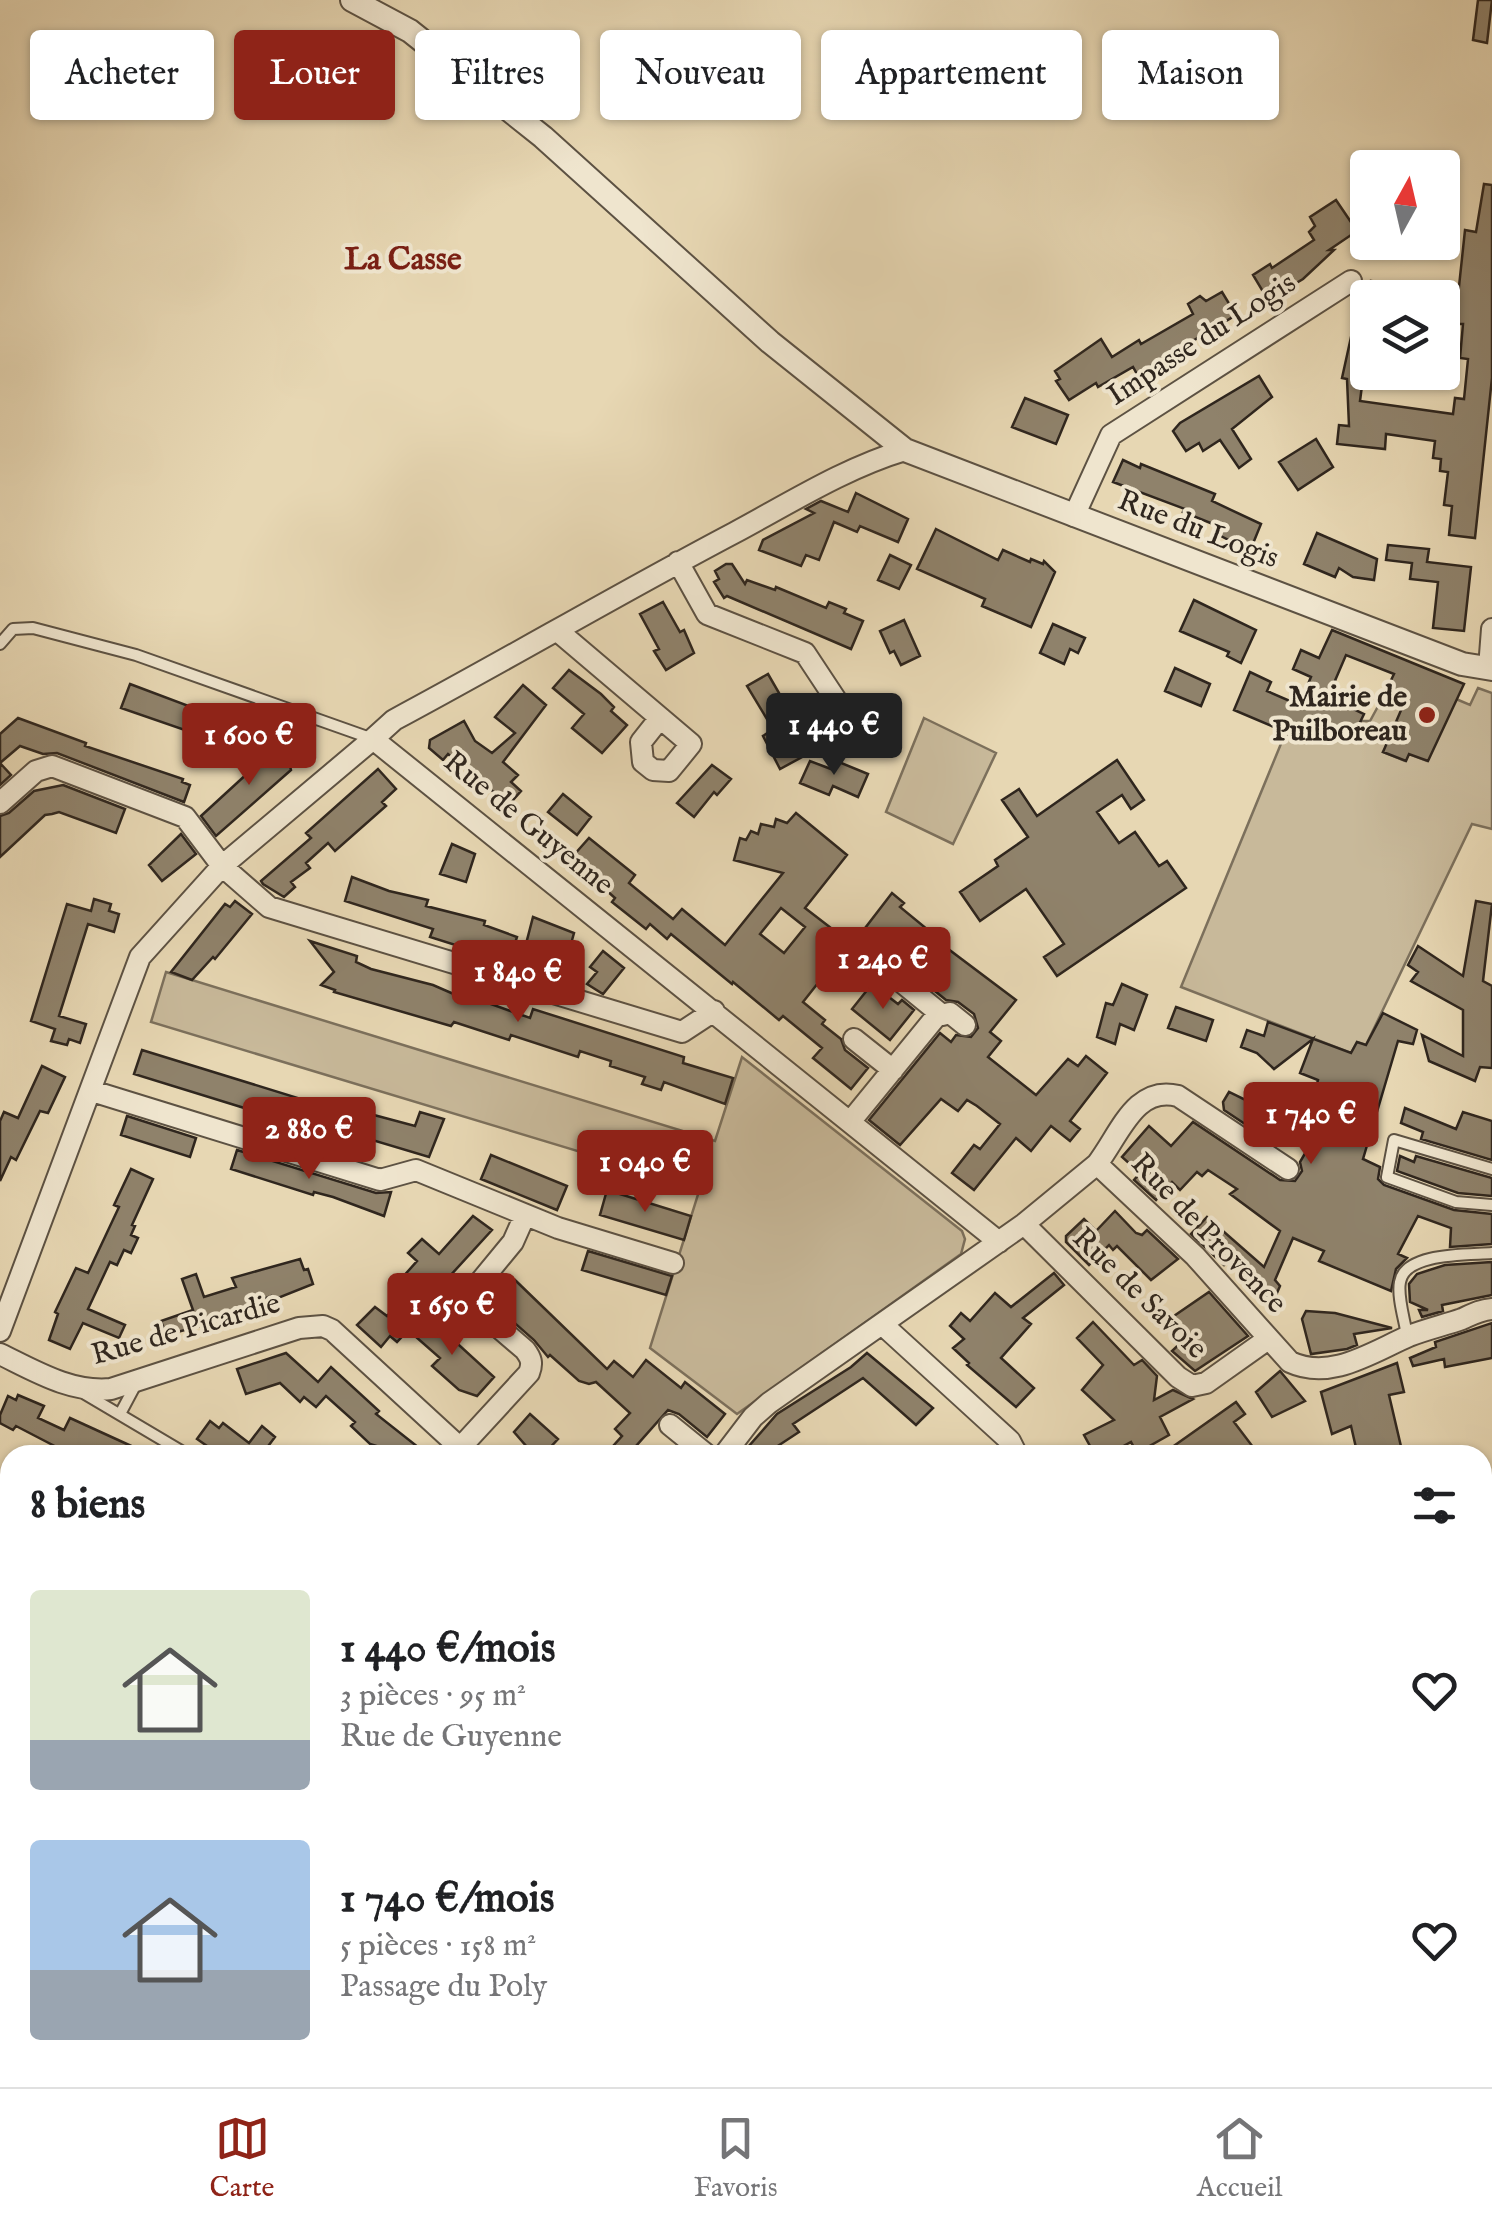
<!DOCTYPE html>
<html lang="fr">
<meta charset="utf-8">
<style>
:root{--surface:#fff;--page:#f2f2f2;--text:#202124;--muted:#757577;--line:#e0e0e0;--accent:#8f2418}
body{margin:0;font-family:"IM FELL English",serif;background:var(--page);color:var(--text);height:100vh;display:flex;flex-direction:column;font-size:38px;white-space:nowrap}
*{box-sizing:border-box;margin:0}
p{font-size:32px;color:var(--muted)}
.icon{flex:none;width:55px;height:55px;fill:none;stroke:currentColor;stroke-width:2;stroke-linecap:round;stroke-linejoin:round}
.map{position:relative;flex:1;overflow:hidden}
.side{position:absolute;left:0px;top:1445px;width:1492px;height:642px;display:flex;flex-direction:column;background:var(--surface);border-radius:30px 30px 0 0;box-shadow:0 2px 8px #0004}
.side>*{flex:none}
.banner{position:absolute;left:30px;top:30px;width:1432px;height:90px;display:flex;gap:20px}
.needle{width:65px;rotate:8deg}
.controls{position:absolute;left:1350px;top:150px;display:grid;gap:20px}
.controls a{display:grid;place-items:center;width:110px;height:110px;border-radius:10px;background:var(--surface);box-shadow:0 2px 8px #0004;font-size:50px}
.price{position:absolute;translate:-50% -85px;padding:0 22px;border-radius:10px;background:var(--accent);color:#fff;font-size:32px;line-height:65px;filter:drop-shadow(0 2px 5px #0008)}
.price::after{content:'';position:absolute;left:50%;top:60px;width:30px;height:22px;margin-left:-15px;background:inherit;clip-path:polygon(0 0,100% 0,50% 100%)}
.price.selected{background:#222;color:#fff}
ul{padding:0;list-style:none}
li{display:flex;align-items:center;gap:30px;height:250px;padding:0 30px}
li span{display:grid;place-items:center;flex:none;width:280px;height:200px;border-radius:10px;color:#555}
li>.icon{margin-inline-start:auto}
span .icon{width:120px;height:120px;fill:#fffc;stroke-width:1}
li b{font-size:42px}
h2{display:flex;justify-content:space-between;align-items:center;height:120px;padding:0 30px;font-size:42px}
.pill{padding:0 35px;border-radius:10px;background:var(--surface);box-shadow:0 2px 8px #0004;font-size:35px;line-height:90px}
.pill.selected{background:var(--accent);color:#fff}
.menu{display:flex;justify-content:space-around;align-items:center;height:140px;border-top:2px solid var(--line);background:var(--surface);font-size:28px;color:var(--muted)}
.menu a{display:grid;justify-items:center;gap:5px}
.menu .selected{color:var(--accent)}
.map>svg:first-child{display:block}
</style>
<div class="map">
<svg width="1492" height="2087" viewBox="0 0 1492 2087">
<rect width="100%" height="100%" fill="#e7d7b3"/>
<filter id="stains"><feTurbulence type="fractalNoise" baseFrequency=".002" numOctaves="4"/><feColorMatrix values="0 0 0 0 .2 0 0 0 0 .09 0 0 0 0 .02 0 0 0 .5 -.17"/></filter>
<radialGradient id="worn" r=".72"><stop offset=".6" stop-color="#630" stop-opacity="0"/><stop offset="1" stop-color="#630" stop-opacity=".3"/></radialGradient>
<path fill="#c8b99a" stroke="#7c705c" stroke-width="2.5" d="M1478,688L1492,693V829L1472,824L1366,1045L1357,1042L1351,1053L1181,987L1285,734L1292,737L1297,727L1332,742L1336,733L1352,739L1361,721H1370L1382,699L1410,711L1383,752L1405,761L1409,754L1427,761L1456,699L1470,705Z
M924,718L996,753L953,844L886,812Z
M166,972L715,1141L742,1057L962,1231L965,1239L961,1254L737,1414L650,1348L700,1188L151,1022Z"/>
<path fill="#8f826b" stroke="#2f261e" stroke-width="2.5" fill-rule="evenodd" d="M1478,0H1492L1487,43L1473,40Z
M1484,184L1492,185V378L1475,538L1449,535L1452,506L1444,505L1448,472L1440,471L1441,459L1433,458L1435,441L1386,434L1385,449L1337,444L1339,425L1349,426L1347,379L1342,378L1351,337L1368,339V371L1364,370L1360,401L1453,414L1455,398L1464,399L1468,359L1460,358L1463,324H1455L1465,230L1476,232Z
M1336,200L1357,231L1329,250H1334L1303,279L1268,300L1253,275L1270,264L1272,268L1314,240L1309,232L1315,226L1310,217Z
M1371,281L1422,288V298H1369Z
M1222,292L1236,315L1171,354L1175,360L1157,371L1153,365L1137,374L1133,367L1098,387L1096,383L1069,400L1056,381L1060,379L1055,371L1101,339L1112,357L1139,340L1141,344L1193,314L1188,304L1200,296L1206,301Z
M1259,376L1272,397L1232,429L1251,459L1239,468L1220,440L1203,451L1199,443L1186,451L1173,431L1180,423Z
M1025,398L1068,415L1056,444L1012,427Z
M1316,439L1333,467L1298,490L1279,462Z
M1123,460L1140,468L1141,464L1215,494L1212,501L1261,524L1250,551L1215,533L1218,526L1183,512L1185,509L1113,482Z
M856,493L908,519L898,542L860,526L857,532L834,522L819,560L806,555L801,566L759,550L763,540L814,513L806,509L821,501L848,512Z
M936,529L998,560L1003,550L1030,562L1031,559L1043,564L1044,561L1055,572L1031,627L982,606L985,599L917,569Z
M1317,533L1377,559L1374,580L1353,577L1339,568L1335,577L1304,564Z
M1388,545L1429,549L1427,562L1471,567L1464,631L1433,628L1438,582L1410,579L1412,563L1386,560Z
M890,555L911,565L899,589L878,580Z
M726,564H732L745,584L747,580L775,590L776,587L826,608L829,602L846,609L844,613L863,621L851,649L727,596L724,598L714,582L719,579L715,571Z
M1194,600L1256,630L1241,663L1227,656L1229,652L1180,631Z
M663,602L680,632L684,630L694,653L666,670L654,651L659,649L640,614Z
M904,620L920,656L901,665L894,651L890,653L880,631Z
M1053,624L1085,638L1078,653L1070,649L1064,664L1040,653Z
M1332,630L1464,684L1428,761L1409,754L1406,761L1383,752L1402,708L1382,699L1394,674L1346,655L1328,697L1364,714L1352,739L1336,733L1332,742L1291,725L1300,738L1234,710L1250,672L1271,682L1267,691L1299,705L1311,677L1293,669L1301,650L1319,658Z
M1175,668L1210,684L1201,706L1165,691Z
M569,670L601,694L614,707L611,711L627,725L602,753L572,728L584,714L553,688Z
M768,674L786,705L783,707L791,737L794,736L804,756L780,769L763,736L773,729L747,686Z
M130,684L202,711L209,717L202,736L121,708Z
M523,685L546,705L503,762L518,775L511,782L521,791L505,809L492,798L496,794L448,754L443,760L429,748L430,740L464,721L475,741L492,753L515,733L495,717Z
M867,695L891,705L873,744L854,735L860,722L856,720Z
M18,718L86,743L85,746L183,779L182,782L190,785L184,802L57,753L43,754L20,746L0,763L11,775L0,785V734Z
M284,742L291,770L216,836L201,816L262,760L259,749Z
M834,760L868,774L858,797L833,786L829,795L800,783L810,761L831,769Z
M1117,760L1144,800L1131,809L1122,795L1097,812L1119,843L1135,832L1159,866L1167,861L1186,888L1057,976L1044,957L1064,944L1026,889L980,921L960,892L998,866L995,860L1028,837L1002,800L1019,789L1037,816Z
M712,765L731,779L717,795L714,792L694,817L677,803Z
M378,769L396,789L382,802L386,806L335,851L328,843L306,863L310,868L291,882L295,887L284,897L263,884L261,881L311,838L306,833Z
M63,785L125,809L116,833L59,812L52,814L45,815L0,857V816L9,813L34,791Z
M563,794L591,817L577,835L548,812Z
M796,813L847,855L805,908L840,935L862,932L892,893L904,903L900,907L933,934L931,936L1016,1000L990,1032L1001,1041L988,1057L1036,1095L1068,1059L1078,1066L1086,1056L1107,1073L1070,1121L1080,1129L1070,1141L1051,1126L1031,1151L1016,1138L974,1190L952,1173L974,1145L980,1149L1000,1124L977,1106L967,1100L958,1111L941,1099L900,1145L869,1120L940,1033L951,1042L956,1035L971,1037L978,1028L974,1014L958,1002L946,1000L919,978L926,969L891,941L880,954L837,959L803,1002L825,1020L822,1024L841,1039L845,1050L868,1068L851,1089L813,1058L822,1048L783,1016L779,1020L733,982L732,984L671,934L667,939L650,924L646,929L612,902L615,898L606,890L610,885L573,856L589,838L635,875L629,883L673,919L682,909L725,945L783,873L734,860L740,838L746,840L751,831L758,834L761,824L774,827L776,819L787,823ZM781,908L805,927L784,953L760,934Z
M181,834L196,854L162,881L149,865Z
M452,844L475,854L466,882L440,874Z
M352,877L389,891L428,900L426,906L485,921L484,925L517,937L509,962L430,937L433,929L345,901Z
M94,899L111,904L109,911L119,914L114,932L88,924L59,1016L86,1024L80,1043L69,1039L67,1045L51,1041L55,1029L31,1021L67,904L91,911Z
M235,901L252,914L215,959L213,957L192,980L171,972L225,904L230,907Z
M1476,901L1492,904L1483,981L1492,986V1068L1480,1067L1475,1081L1429,1061L1422,1035L1463,1056V1010L1411,981L1418,972L1408,965L1418,946L1463,976Z
M533,917L574,933L569,951L550,944L548,951L526,944Z
M310,941L357,956L356,962L371,969L433,985L465,999L466,995L530,1018L533,1009L684,1057L683,1063L733,1078L725,1104L664,1082L661,1090L642,1084L645,1077L610,1066L611,1061L580,1051L578,1057L511,1035L509,1040L454,1022L451,1026L334,992L335,990L321,985L334,972Z
M603,951L624,968L603,994L587,984L597,972L590,967Z
M872,984L898,1004L902,1000L914,1010L890,1040L852,1009Z
M1122,984L1147,995L1134,1030L1120,1024L1115,1044L1097,1037L1106,1003L1113,1005Z
M1176,1007L1213,1020L1206,1041L1168,1028Z
M1383,1013L1417,1030L1413,1044L1398,1041L1363,1159L1380,1167L1378,1179L1384,1185L1454,1210L1492,1214V1244L1450,1247L1451,1228L1418,1216L1398,1254L1407,1258L1396,1269L1391,1291L1319,1261L1324,1251L1293,1238L1275,1280L1280,1286L1273,1302L1229,1260L1224,1265L1191,1234L1207,1217L1264,1267L1280,1231L1230,1194L1237,1189L1208,1170L1202,1176L1197,1172L1180,1190L1172,1182L1156,1200L1134,1180L1140,1173L1122,1157L1149,1126L1171,1146L1193,1122L1280,1180L1295,1181L1302,1171L1300,1162L1314,1138L1285,1130L1275,1144L1224,1110L1223,1102L1229,1092L1272,1113L1277,1104L1308,1117L1318,1080L1300,1073L1313,1039L1274,1069L1257,1053L1241,1047L1247,1030L1264,1036L1268,1022L1351,1053L1357,1042L1366,1045Z
M142,1050L330,1108L322,1132L134,1074Z
M42,1066L65,1077L48,1113L40,1111L16,1160L11,1157L0,1181V1121L4,1112L18,1118Z
M1405,1108L1456,1129L1463,1112L1492,1121V1160L1421,1139L1423,1132L1401,1123Z
M359,1111L415,1126L420,1112L444,1119L429,1157L352,1134Z
M127,1116L196,1138L190,1157L121,1135Z
M237,1150L376,1193L391,1192L384,1216L333,1197L314,1192L313,1195L231,1169Z
M491,1155L567,1186L557,1210L481,1179Z
M1400,1156L1414,1162L1416,1156L1492,1178V1196L1458,1193L1397,1171Z
M131,1169L153,1179L132,1225L135,1226L131,1235L138,1238L131,1253L124,1250L117,1265L110,1262L88,1309L125,1325L119,1338L83,1323L70,1349L49,1340L58,1314L55,1312L76,1268L88,1273L119,1207L114,1205Z
M607,1190L691,1216L684,1240L600,1215Z
M1115,1211L1136,1233L1142,1235L1147,1230L1178,1259L1151,1280L1117,1246L1113,1250L1109,1245L1089,1265L1066,1242V1236L1084,1219L1096,1231Z
M473,1216L492,1230L427,1301L402,1278L417,1261L408,1253L422,1239L439,1254Z
M588,1251L672,1276L666,1295L582,1270Z
M300,1259L304,1270L308,1269L313,1284L273,1300L271,1296L243,1307V1309L211,1320L212,1323L166,1335L161,1321L193,1310L182,1279L196,1274L204,1297L236,1287L232,1278Z
M1492,1262V1295L1442,1305L1443,1311L1422,1317L1419,1310H1428L1410,1302L1409,1284L1417,1274L1445,1265Z
M1054,1273L1064,1285L1023,1318L1031,1324L1001,1358L1034,1388L1016,1407L967,1365L969,1363L953,1348L964,1339L950,1326L961,1313L970,1321L995,1293L1011,1307Z
M515,1280L607,1369L614,1361L633,1377L646,1360L681,1388L685,1382L725,1414L707,1437L679,1414L668,1410L637,1445L648,1455H605L622,1436L615,1429L630,1413L596,1382L589,1384L579,1381L550,1355L548,1357L534,1340L493,1304Z
M1209,1292L1248,1336L1195,1371L1172,1351L1187,1337L1171,1318Z
M375,1307L387,1316L391,1312L410,1328L397,1342L390,1336L381,1347L357,1325Z
M1306,1311L1335,1313L1392,1328L1354,1334L1357,1345L1347,1349L1311,1354L1302,1319Z
M424,1313L494,1377L477,1396L459,1390L432,1366L440,1358L408,1330Z
M1093,1322L1134,1365L1142,1360L1157,1376L1154,1400L1173,1390L1193,1399L1160,1417L1169,1435L1137,1453L1131,1442L1107,1455H1095L1084,1435L1114,1420L1082,1390L1103,1365L1077,1338Z
M1492,1323V1358L1445,1367L1444,1359L1413,1366L1410,1358L1436,1347L1435,1342Z
M286,1353L318,1382L331,1367L379,1411L376,1414L428,1455H405L370,1444L351,1426L355,1422L326,1396L316,1407L304,1397L300,1402L280,1383L246,1394L237,1369Z
M867,1353L933,1408L916,1425L863,1378L793,1424L799,1432L764,1455H741L777,1414L851,1367Z
M1397,1363L1404,1392L1389,1395L1403,1455H1361L1357,1452L1351,1426L1332,1434L1321,1392Z
M1280,1371L1305,1401L1272,1417L1256,1392Z
M18,1395L44,1406L38,1418L64,1430L70,1418L151,1455H72L16,1426L13,1430L0,1423V1415L8,1396L16,1400Z
M1236,1402L1245,1414L1234,1422L1253,1447L1239,1455H1204L1200,1448L1184,1455H1161Z
M530,1414L558,1439L543,1455H534L514,1432Z
M210,1421L219,1428L223,1423L249,1443L262,1426L275,1437L263,1453L266,1455H220L197,1439Z"/>
<g fill="none" stroke-linecap="round" stroke-linejoin="round">
<defs>
<path id="service" d="M0,644L13,629L33,628L136,655L373,739
M1492,1169L1394,1140L1387,1177L1456,1202L1492,1205
M1407,1336C1405,1321 1397,1297 1400,1282C1405,1252 1469,1255 1492,1253
M85,1394L188,1455
M120,1414L136,1384
M1484,1941L1492,1940"/>
<path id="minor" d="M905,450C845,468 790,503 734,533C620,593 508,659 394,720L373,739L999,1242
M1074,516L1111,435L1351,281
M678,562L707,614L805,653L842,709
M559,632L691,744L669,771L653,770L643,762L641,742L660,718
M1489,668L1492,629
M0,803L36,771L52,766L185,817L222,866L269,907L682,1032L714,1011
M904,984L942,1015L950,1013L965,1025
M854,1039L893,1070
M92,1091L380,1180L416,1170L558,1228L673,1263
M850,1122L939,1013
M1097,1164C1120,1134 1135,1085 1178,1096L1288,1169
M1024,1224L1178,1377L1192,1386L1206,1383L1268,1339
M883,1325L1010,1441L1017,1455
M0,1331L140,957L222,866L373,739
M0,1354C35,1371 71,1393 111,1389L299,1328L323,1326L332,1330L468,1455
M670,1425L707,1455
M460,1448L529,1373C533,1363 531,1358 525,1350L476,1308L471,1293L513,1242L525,1215
M724,1455L753,1417L769,1403L1024,1224L1097,1164L1195,1256L1290,1362C1331,1381 1372,1352 1409,1336C1427,1329 1445,1325 1462,1319C1473,1314 1480,1310 1492,1309
M0,1978L10,1984
M1482,2007L1492,2004
M687,2078L692,2087
M1356,2078L1360,2087
M55,2087L60,2078
M329,2087L331,2078
M760,2087L778,2078
M1247,2087L1271,2078"/>
<path id="tertiary" d="M352,0L410,31L543,137L770,342L905,450L1462,664L1492,669"/>
<path id="secondary" d="M1482,1676L1492,1669
M1021,2087L1032,2078"/>
</defs>
<use href="#service" stroke="#5d5243" stroke-width="14"/>
<use href="#minor" stroke="#5d5243" stroke-width="24"/>
<use href="#tertiary" stroke="#5d5243" stroke-width="26"/>
<use href="#secondary" stroke="#2f261e" stroke-width="31"/>
<use href="#service" stroke="#efe5ce" stroke-width="10"/>
<use href="#minor" stroke="#efe5ce" stroke-width="20"/>
<use href="#tertiary" stroke="#efe5ce" stroke-width="22"/>
<use href="#secondary" stroke="#efe5ce" stroke-width="28"/>
</g>
<circle fill="#8f2418" stroke="#efe5ce" stroke-width="4" cx="1427" cy="715" r="10"/>
<g text-anchor="middle" dominant-baseline="central" stroke-width="8" stroke-linejoin="round" paint-order="stroke">
<g font-size="30" fill="#2f261e" stroke="#efe5ce">
<text transform="translate(1202 340) rotate(-33)">Impasse du Logis</text>
<text transform="translate(1198 530) rotate(21)">Rue du Logis</text>
<text transform="translate(528 824) rotate(39)">Rue de Guyenne</text>
<text transform="translate(1208 1234) rotate(46)">Rue de Provence</text>
<text transform="translate(1139 1294) rotate(44)">Rue de Savoie</text>
<text transform="translate(186 1330) rotate(-16)">Rue de Picardie</text>
</g>
<g font-size="30" font-weight="bold" fill="#2f261e" stroke="#efe5ce" text-anchor="end">
<text x="1407" y="698">Mairie de<tspan x="1407" dy="34">Puilboreau</tspan></text>
</g>
<g font-size="32" font-weight="bold" fill="#7a1f14" stroke="#efe5ce">
<text x="403" y="260">La Casse</text>
</g>
</g>
<rect width="100%" height="100%" filter="url(#stains)"/>
<rect width="100%" height="100%" fill="url(#worn)"/>
</svg>
<div class="controls">
<a><svg class="needle" viewBox="-14 -14 28 28"><path d="M0-13l5 13h-10z" fill="#e53935"/><path d="M0 13l5-13h-10z" fill="#757577"/></svg></a>
<a><svg class="icon" aria-label="layers" viewBox="0 0 24 24"><path d="M12 4l9 5-9 5-9-5zM3 14l9 5 9-5"/></svg></a>
</div>
<b class="price selected" style="left:834px;top:778px">1 440 €</b>
<b class="price" style="left:249px;top:788px">1 600 €</b>
<b class="price" style="left:883px;top:1012px">1 240 €</b>
<b class="price" style="left:518px;top:1025px">1 840 €</b>
<b class="price" style="left:1311px;top:1167px">1 740 €</b>
<b class="price" style="left:309px;top:1182px">2 880 €</b>
<b class="price" style="left:645px;top:1215px">1 040 €</b>
<b class="price" style="left:452px;top:1358px">1 650 €</b>
<div class="banner">
<a class="pill">Acheter</a>
<a class="pill selected">Louer</a>
<a class="pill">Filtres</a>
<a class="pill">Nouveau</a>
<a class="pill">Appartement</a>
<a class="pill">Maison</a>
</div>
<section class="side">
<h2>8 biens<svg class="icon" aria-label="filters" viewBox="0 0 24 24"><path d="M4 7h16M4 17h16"/><circle cx="9" cy="7" r="2"/><circle cx="15" cy="17" r="2"/></svg></h2>
<ul>
<li><span style="background:linear-gradient(#dfe7d0 75%,#9aa5b1 0)"><svg class="icon" aria-label="home" viewBox="0 0 24 24"><path d="M3 11l9-7 9 7M6 9v11h12V9"/></svg></span><div><b>1 440 €/mois</b><p>3 pièces · 95 m²</p><p>Rue de Guyenne</p></div><svg class="icon" aria-label="heart" viewBox="0 0 24 24"><path d="M12 20l-8-8c-3-5 5-10 8-4 3-6 11-1 8 4z"/></svg></li>
<li><span style="background:linear-gradient(#a9c7e8 65%,#9aa5b1 0)"><svg class="icon" aria-label="home" viewBox="0 0 24 24"><path d="M3 11l9-7 9 7M6 9v11h12V9"/></svg></span><div><b>1 740 €/mois</b><p>5 pièces · 158 m²</p><p>Passage du Poly</p></div><svg class="icon" aria-label="heart" viewBox="0 0 24 24"><path d="M12 20l-8-8c-3-5 5-10 8-4 3-6 11-1 8 4z"/></svg></li>
</ul>
</section>
</div>
<nav class="menu">
<a class="selected"><svg class="icon" aria-label="map" viewBox="0 0 24 24"><path d="M3 6l6-2 6 2 6-2v14l-6 2-6-2-6 2zM9 4v14M15 6v14"/></svg>Carte</a>
<a><svg class="icon" aria-label="saved" viewBox="0 0 24 24"><path d="M7 4h10v16l-5-4-5 4z"/></svg>Favoris</a>
<a><svg class="icon" aria-label="home" viewBox="0 0 24 24"><path d="M3 11l9-7 9 7M6 9v11h12V9"/></svg>Accueil</a>
</nav>
